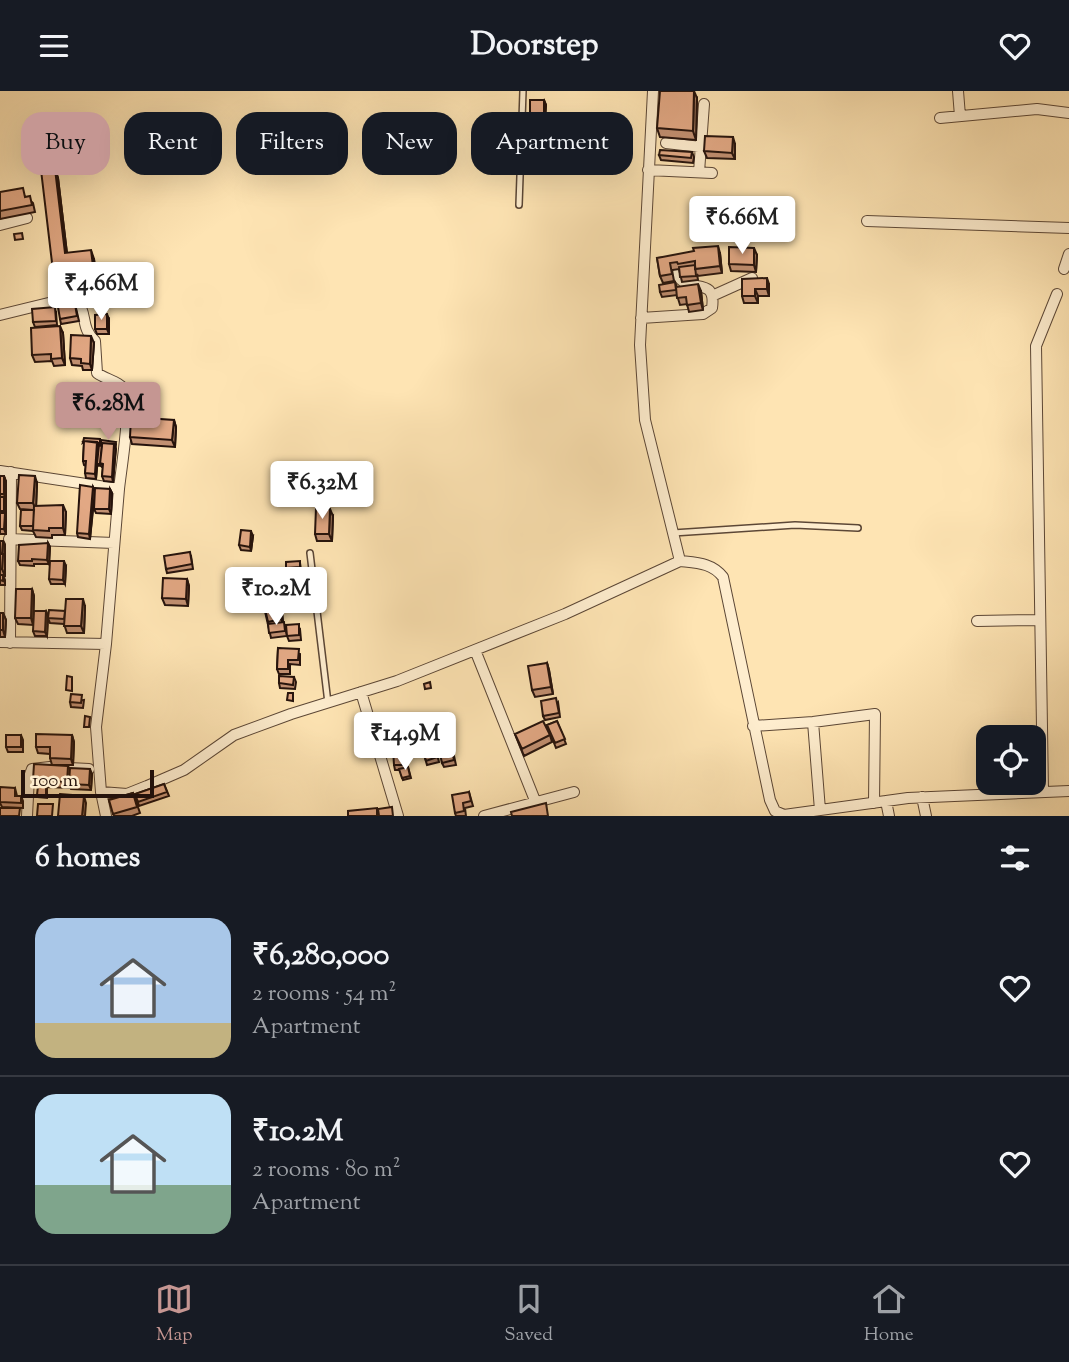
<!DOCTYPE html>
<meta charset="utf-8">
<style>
:root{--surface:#171b24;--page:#20242c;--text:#f1f3f6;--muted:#9ea1a6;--line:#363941;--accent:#c59692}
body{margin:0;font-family:"Sorts Mill Goudy",serif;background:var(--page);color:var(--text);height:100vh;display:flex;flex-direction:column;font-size:26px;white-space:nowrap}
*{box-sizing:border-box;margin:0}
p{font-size:23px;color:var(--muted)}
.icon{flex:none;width:38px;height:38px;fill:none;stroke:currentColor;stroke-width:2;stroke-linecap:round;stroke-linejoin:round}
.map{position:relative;height:725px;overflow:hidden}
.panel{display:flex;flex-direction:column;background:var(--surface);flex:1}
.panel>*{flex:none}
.banner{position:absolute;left:21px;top:21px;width:700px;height:63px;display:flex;gap:14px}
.controls{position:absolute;left:976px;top:634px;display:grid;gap:14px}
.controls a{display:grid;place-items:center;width:70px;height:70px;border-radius:14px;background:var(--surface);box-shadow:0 7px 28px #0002;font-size:35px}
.scale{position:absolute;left:21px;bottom:18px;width:133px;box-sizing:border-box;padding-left:7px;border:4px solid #26130c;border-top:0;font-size:19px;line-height:24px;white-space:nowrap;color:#26130c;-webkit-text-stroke:5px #feedce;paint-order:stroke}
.price{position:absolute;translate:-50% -60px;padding:0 16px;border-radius:7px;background:#fff;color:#222;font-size:23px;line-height:46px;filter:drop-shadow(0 2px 4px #0008)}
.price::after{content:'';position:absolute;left:50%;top:42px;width:21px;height:16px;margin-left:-10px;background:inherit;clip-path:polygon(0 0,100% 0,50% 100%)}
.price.active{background:var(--accent);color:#111}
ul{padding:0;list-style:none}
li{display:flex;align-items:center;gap:21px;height:175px;padding:0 35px}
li+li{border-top:2px solid var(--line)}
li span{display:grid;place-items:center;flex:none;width:196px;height:140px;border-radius:21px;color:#555}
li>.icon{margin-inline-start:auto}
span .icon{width:84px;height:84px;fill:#fffc;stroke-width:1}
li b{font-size:30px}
h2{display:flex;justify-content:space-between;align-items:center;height:84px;padding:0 35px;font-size:30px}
.chip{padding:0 24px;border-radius:21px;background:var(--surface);box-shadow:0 7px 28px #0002;font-size:24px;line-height:63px}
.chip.active{background:var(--accent);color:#111}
header{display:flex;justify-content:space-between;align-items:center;height:91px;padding:0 35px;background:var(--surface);font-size:32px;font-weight:700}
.tabs{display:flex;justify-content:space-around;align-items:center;height:98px;border-top:2px solid var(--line);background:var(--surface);font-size:19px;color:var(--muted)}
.tabs a{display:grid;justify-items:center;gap:4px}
.tabs .active{color:var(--accent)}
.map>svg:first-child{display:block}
</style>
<header><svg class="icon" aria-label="menu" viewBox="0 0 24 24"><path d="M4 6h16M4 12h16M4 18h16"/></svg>Doorstep<svg class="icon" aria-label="heart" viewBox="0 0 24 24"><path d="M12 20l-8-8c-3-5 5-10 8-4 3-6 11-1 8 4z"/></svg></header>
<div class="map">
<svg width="1069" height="725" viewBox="0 0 1069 725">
<rect width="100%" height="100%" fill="#fee4b3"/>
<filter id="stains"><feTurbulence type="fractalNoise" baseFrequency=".00286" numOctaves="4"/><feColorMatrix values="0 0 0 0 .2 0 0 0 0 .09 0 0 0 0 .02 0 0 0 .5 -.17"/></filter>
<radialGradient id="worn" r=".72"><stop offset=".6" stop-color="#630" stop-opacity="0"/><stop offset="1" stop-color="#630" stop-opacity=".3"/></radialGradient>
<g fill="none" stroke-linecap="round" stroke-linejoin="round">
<defs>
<path id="lane" d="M522,36L555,37
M493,66L521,67
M519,114L523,0
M673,442L795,434L858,437
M310,462L328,612"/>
<path id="street" d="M958,0L960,25
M940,27L1037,18L1069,22
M666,52L701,56
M648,79L712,82
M699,81L704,13
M867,130L1069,137
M0,134L27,127
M1064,178L1069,163
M712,205L752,187
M0,224L69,207L77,209C88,224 80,236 95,250L97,282C105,288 120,291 125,299C132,312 121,379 119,398
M641,227L703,223L712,217C717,183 687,205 677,183
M0,380L119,398L106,553
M9,448L114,452
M680,470C698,472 712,472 723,486L770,709L775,720L784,724L908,707L1069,700
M977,530L1039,529
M0,551L106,553L96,636L101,701
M10,552L11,381
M475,559L536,712
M361,601L398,725
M813,631L820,719
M753,635L813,631L875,623L874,712
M1043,700L1036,255L1057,203
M922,706L926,725
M886,710L889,725
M27,725L29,686L32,678L50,676L89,678
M106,725L101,701L127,703L147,695L184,679L234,644L291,623L397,590L565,523L680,470L645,329L640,254L653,0
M484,725L574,701"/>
</defs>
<use href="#lane" stroke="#5c4736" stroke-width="8"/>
<use href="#street" stroke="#5c4736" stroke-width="12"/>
<use href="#lane" stroke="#feedce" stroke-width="5"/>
<use href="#street" stroke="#feedce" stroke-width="10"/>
</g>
<path fill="#c29072" stroke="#26130c" stroke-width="2" d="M697,7L696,49L660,46L657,37Z
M544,9L546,14L545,28H532L530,23Z
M735,53V68L707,67L704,60Z
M692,61L694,66L693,72L661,69L659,64Z
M55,78L58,87L67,162L94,168L96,185L56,189L53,180Z
M0,101L26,106L33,112L35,121L0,128Z
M720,162L722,182L698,185L697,183L698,189L682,191L679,178L672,179L674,190L663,192L660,185L657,167Z
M757,164L756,181L731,180L729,173Z
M742,188L769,193V205H758V212H744L742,205Z
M675,191L677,196L701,200L703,219L689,221L687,213L680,214L677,204L662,206L660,201Z
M75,213L79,230L61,233L60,228Z
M56,221L57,234L35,236L33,231Z
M109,228V243H97L95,238Z
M63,242L65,274L54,275L52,270L35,271L32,264Z
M94,252L92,279H83L82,275L72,274L70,267Z
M174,329L176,336L175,356L132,353L130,346Z
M101,350L116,353L113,391L104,390L102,385L103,377L101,375L97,374L96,388L86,387L85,382L86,375L84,374L83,370L84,353L83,351Z
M0,385L6,390V443H0Z
M37,392L36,415L66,421L65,444H52V447L36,446L33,440L22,439L20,435L34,419L20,418L17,412Z
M93,396L95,400L110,398L112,402L111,423L96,422L94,418V404L90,448L78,446L77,442Z
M333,425L332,450H317L315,443Z
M253,445L251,460L241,459L239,454Z
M0,450H3L5,454V485H3L5,489V494H0Z
M48,452L50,456L49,473H34V475L20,474L18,470Z
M191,465L193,478L167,482L166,478Z
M300,472L301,479H287L286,477Z
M66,475L65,493H51L49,488Z
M187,488L189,495L188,515L165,514L162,507Z
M280,493V503L283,531L285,536L287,545L271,547L264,516L273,501Z
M32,498L34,505L33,534L18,533L15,527Z
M85,515L84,542H67L64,533L50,532L48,527L65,520Z
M46,520L48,525L47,545H35L33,540Z
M0,522H3L6,529L5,546H0Z
M300,538L301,549L289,550L287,545Z
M278,557L300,563V574L290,573V583H279L277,578Z
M547,572L549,579L553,603L535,606L532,599Z
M294,586L296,591L295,598L280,597L279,592Z
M84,609L83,617L71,616L70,611Z
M558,611L560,626L545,629L543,625Z
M557,630L566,653L556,657L547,634Z
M515,643L550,644L552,651L524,665Z
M21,644L23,649V661H8L6,656Z
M72,644L74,651L73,674H52L50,667V663L38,662L36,656Z
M450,647L456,674L444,676L442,672Z
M433,649L439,671L427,674L421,653Z
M404,662L405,676H408L411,687L403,689L400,679H395L394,674Z
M68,675L70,679L92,683L91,699L71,698L70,696V697L47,696V707L38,706V696H36L33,689Z
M164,693L169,705L139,715L135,703Z
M15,697L17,705H21L23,710V717L2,716L0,712Z
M469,701L473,715L465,717L466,725H456L455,722Z
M133,702L140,722L132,725H114L109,709Z"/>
<path fill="#9e765c" stroke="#26130c" stroke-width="2" d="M694,0L697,7L696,49L693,40Z
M544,9L546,14L545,28L544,23Z
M733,46L735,53V68L732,62Z
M55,78L58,87L68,171L65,162Z
M718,155L720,162L722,182L720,175Z
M754,157L757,164L756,181L754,174Z
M91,159L94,168L96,185L93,175Z
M767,187L769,193V205L767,198Z
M698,193L701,200L703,219L701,212Z
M755,198L758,205V212L755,205Z
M107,223L109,228V243L107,238Z
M60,235L63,242L65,274L62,267Z
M91,245L94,252L92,279L90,273Z
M174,329L176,336L175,356L172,349Z
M97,351L99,356L96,388L95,383Z
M114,353L116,358L113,391L112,386Z
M4,385L6,390L5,407L4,403Z
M35,385L37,392L36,419L33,412Z
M93,396L95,400L90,448L89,443Z
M110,398L112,402L111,423L109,418Z
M4,406L6,410V443L4,438Z
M63,414L66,421L65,444L63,437Z
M330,418L333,425L332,450L329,443Z
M251,440L253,445L251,460L250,456Z
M3,450L5,454V485L2,478Z
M48,452L50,456L49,473L47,469Z
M64,470L66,475L65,493L63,489Z
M187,488L189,495L188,515L186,508Z
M32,498L34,505L33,534L31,527Z
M279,500L281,505L283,533L281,528Z
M83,508L85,515L84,542L81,535Z
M46,520L48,525L47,545L45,541Z
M3,522L6,529L5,546L3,539Z
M547,572L549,579L553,603L551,596Z
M72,644L74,651L73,674L71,668Z
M90,678L92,683L91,699L89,694Z
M84,705L86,712L85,725H82Z"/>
<path fill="#e2a884" stroke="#26130c" stroke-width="2" d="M660,0H694L693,40L657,37Z
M530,9H544V23H530Z
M705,45L733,46L732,62L704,60Z
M660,59L692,61L691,67L659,64Z
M55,78L65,162L91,159L93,175L53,180L41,79Z
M23,97L25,106L30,105L32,114L0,120V101Z
M22,142L23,148L15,149L14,143Z
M718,155L720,175L695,178V170L678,173L677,171L670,172L672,183L660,185L657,167L694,160L693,157Z
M729,156L754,157V174L729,173Z
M695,174L696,185L680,186L679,176Z
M767,187V198H755V205H742V188Z
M675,191L676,199L660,201L659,194Z
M698,193L701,212L687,214L686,206L677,207L676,196Z
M75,213L77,225L60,228L58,216Z
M55,216L56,230L33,231L32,218Z
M107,223V238H95V224Z
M60,235L62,267L51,268V263L32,264L31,237Z
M71,244L91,245L90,273L81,272V268L70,267Z
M131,326L174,329L172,349L130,346Z
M84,347L100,348V352L84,350L83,351Z
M101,349L116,351L115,354L114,353L102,352V353H101Z
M84,350L97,351L95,383L85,382L86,370H83Z
M102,352L114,353L112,386L102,385L103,373L100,372Z
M99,354L102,355L100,373H97Z
M19,384L35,385L33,412H17Z
M0,385H4V403H0Z
M80,394L93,396L89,443L77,442Z
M95,397L110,398L109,418H94Z
M0,406H4V420H0Z
M63,414V437H49V440L33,439L34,415Z
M316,417L330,418L329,443H315Z
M21,419H34L33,435H20Z
M0,422H5L4,438H0Z
M241,439L251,440L250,456L239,454Z
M0,450H3L2,463L0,462Z
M48,452L47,469L32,468V470H18L19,454Z
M190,461L192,473L166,478L164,465Z
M0,463H3L2,478H0Z
M50,470H64L63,489L49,488Z
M300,470V476L286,477V471Z
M0,484H3V490L0,489Z
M163,487L187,488L186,508L162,507Z
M279,490V501H273V491Z
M16,498H32L31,527H15Z
M279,500L281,528L268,531L265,518L273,515L264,516L263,501Z
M66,508H83L81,535H64Z
M49,519L65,520L64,528L48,527Z
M34,520H46L45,541L33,540Z
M0,522H3V539H0Z
M284,531L285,540L269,542L268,533Z
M299,533V544L287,545L286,534Z
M278,557L299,558L298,569H288V578H277Z
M547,572L551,596L532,599L528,575Z
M67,585L72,586V600L66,599Z
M279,585L294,586L293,594L279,592Z
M430,591L431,597L425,598L424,593Z
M288,602H293V610L287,609Z
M71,603L82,604L81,612L70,611Z
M556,607L559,622L543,625L541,610Z
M85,625L90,626L89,636H84Z
M543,630L550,644L522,658L515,643Z
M557,630L565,648L555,652L547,634Z
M36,643L72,644L71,668L50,667V656H36Z
M449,643L454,669L442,672L436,645Z
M6,644H21V656H6Z
M433,649L437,666L426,670L421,653Z
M403,657L404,674H394L393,658Z
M34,673L68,675L67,691L33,689Z
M408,676L410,685L402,687L399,678Z
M70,677L90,678L89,694L69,693Z
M164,693L167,701L138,711L135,703Z
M38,695H46V704H37Z
M0,696L15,697V705H21V712L0,711Z
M469,701L471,710L463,712L464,720L455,722L452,704Z
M133,702L137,716L113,723L109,709Z
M60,703L84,705L82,725H58Z
M546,712L548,725H512L511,721Z
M38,713H53L52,725H37Z
M392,716L393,725H379L378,718Z
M0,717H20L19,725H0Z
M377,717V725H348V720Z"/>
<rect width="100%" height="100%" filter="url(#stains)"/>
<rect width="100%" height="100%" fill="url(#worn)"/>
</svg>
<div class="controls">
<a><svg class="icon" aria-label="locate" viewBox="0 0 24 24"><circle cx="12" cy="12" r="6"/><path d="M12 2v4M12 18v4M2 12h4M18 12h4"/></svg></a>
</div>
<div class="scale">100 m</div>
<b class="price" style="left:742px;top:165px">₹6.66M</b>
<b class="price" style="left:101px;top:231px">₹4.66M</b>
<b class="price active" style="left:108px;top:351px">₹6.28M</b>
<b class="price" style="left:322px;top:430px">₹6.32M</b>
<b class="price" style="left:276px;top:536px">₹10.2M</b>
<b class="price" style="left:405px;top:681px">₹14.9M</b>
<div class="banner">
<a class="chip active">Buy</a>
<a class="chip">Rent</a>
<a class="chip">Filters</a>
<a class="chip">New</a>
<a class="chip">Apartment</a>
</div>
</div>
<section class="panel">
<h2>6 homes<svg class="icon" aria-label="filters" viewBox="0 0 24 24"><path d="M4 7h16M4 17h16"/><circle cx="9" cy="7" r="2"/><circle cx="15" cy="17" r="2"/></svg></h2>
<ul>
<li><span style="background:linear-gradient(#a9c7e8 75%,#c2b280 0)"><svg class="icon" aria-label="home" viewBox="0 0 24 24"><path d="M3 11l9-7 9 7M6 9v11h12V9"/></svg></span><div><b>₹6,280,000</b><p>2 rooms · 54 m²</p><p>Apartment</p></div><svg class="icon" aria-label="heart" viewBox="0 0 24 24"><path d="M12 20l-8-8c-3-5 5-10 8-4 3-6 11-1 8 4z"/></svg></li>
<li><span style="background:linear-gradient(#bfe0f5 65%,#7fa58c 0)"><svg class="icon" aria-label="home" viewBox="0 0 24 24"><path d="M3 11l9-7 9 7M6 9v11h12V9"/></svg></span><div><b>₹10.2M</b><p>2 rooms · 80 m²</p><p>Apartment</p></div><svg class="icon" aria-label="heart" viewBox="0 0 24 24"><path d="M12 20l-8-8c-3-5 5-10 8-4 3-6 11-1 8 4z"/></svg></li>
</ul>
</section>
<nav class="tabs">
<a class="active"><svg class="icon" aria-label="map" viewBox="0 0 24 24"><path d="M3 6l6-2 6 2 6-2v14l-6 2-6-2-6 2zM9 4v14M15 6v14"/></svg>Map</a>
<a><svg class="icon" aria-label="saved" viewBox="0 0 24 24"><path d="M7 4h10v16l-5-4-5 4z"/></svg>Saved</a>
<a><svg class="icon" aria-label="home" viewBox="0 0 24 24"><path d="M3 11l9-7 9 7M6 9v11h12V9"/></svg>Home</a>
</nav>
